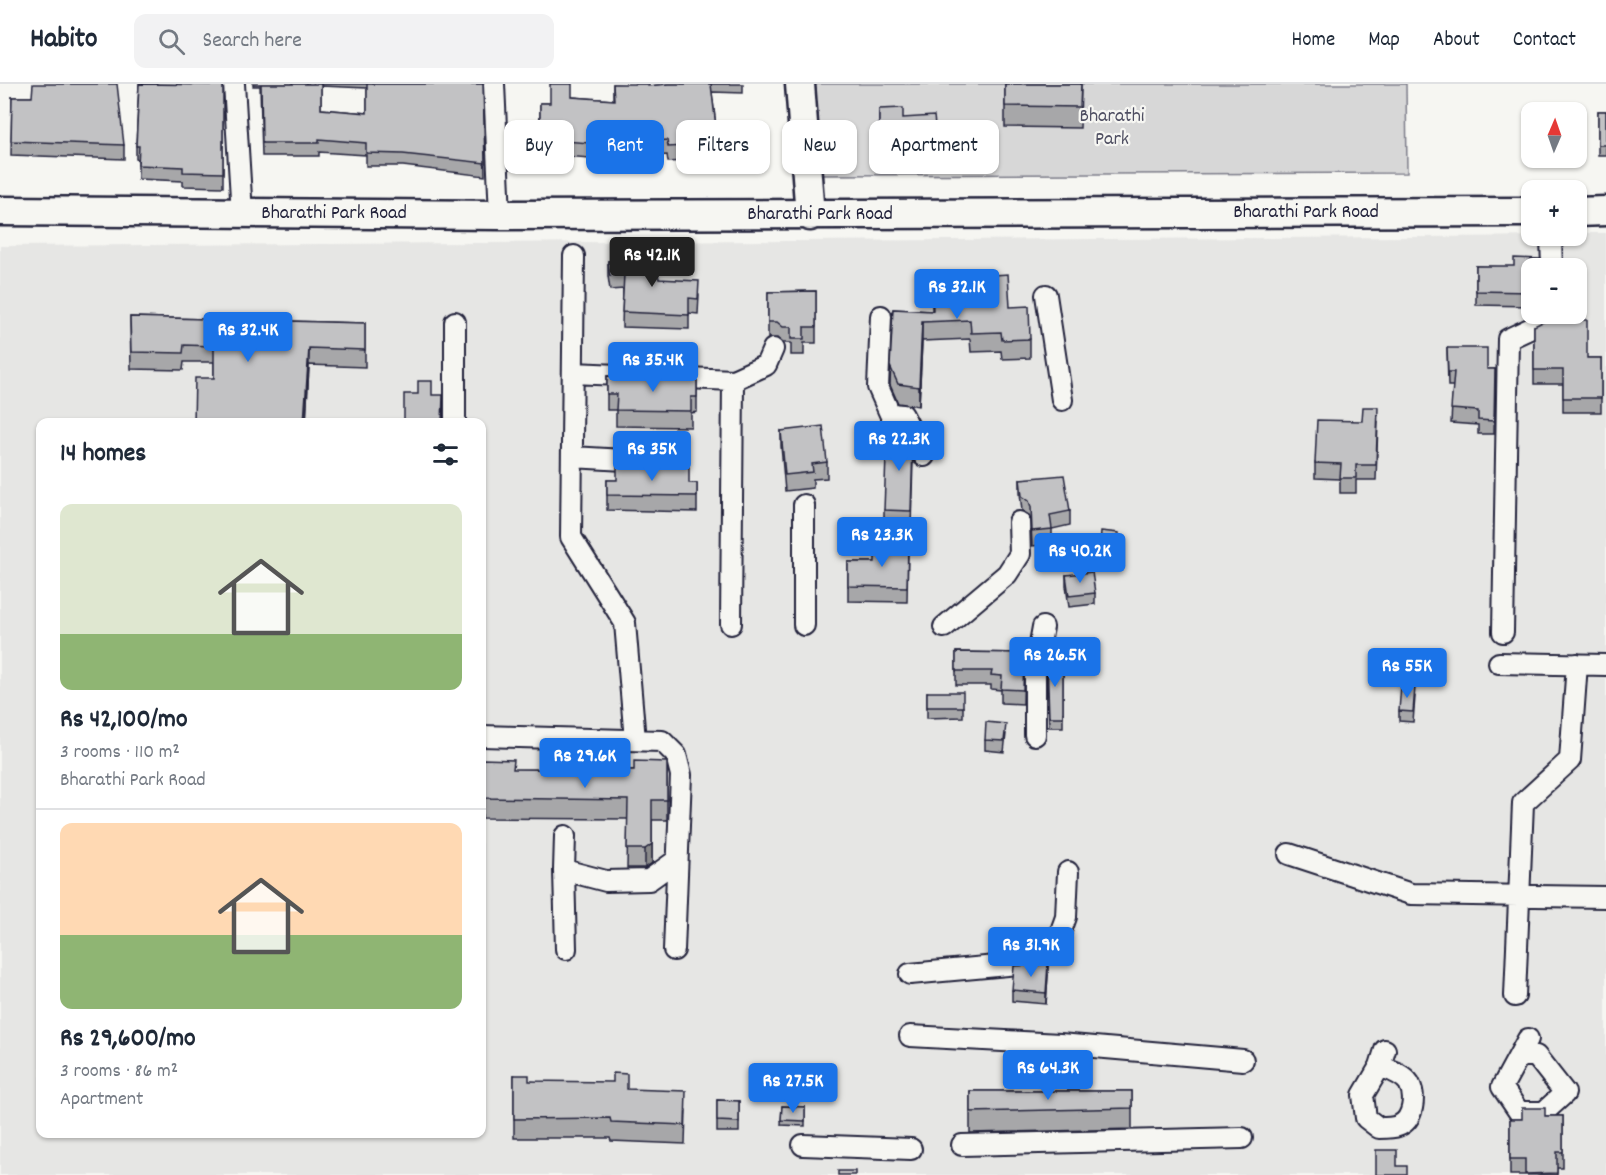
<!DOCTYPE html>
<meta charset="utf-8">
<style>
:root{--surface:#fff;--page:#f2f2f3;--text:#1f2937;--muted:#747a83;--line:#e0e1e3;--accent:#1a73e8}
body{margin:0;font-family:Dekko,sans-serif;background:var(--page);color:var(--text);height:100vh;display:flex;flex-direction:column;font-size:22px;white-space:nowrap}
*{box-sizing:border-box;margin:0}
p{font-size:20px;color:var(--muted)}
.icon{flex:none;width:33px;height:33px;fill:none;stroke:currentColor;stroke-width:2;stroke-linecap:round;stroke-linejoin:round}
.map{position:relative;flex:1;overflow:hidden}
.details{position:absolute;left:36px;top:334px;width:450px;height:720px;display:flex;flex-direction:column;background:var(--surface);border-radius:12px;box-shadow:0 2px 4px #0004}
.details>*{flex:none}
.top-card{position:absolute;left:504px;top:36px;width:570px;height:54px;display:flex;gap:12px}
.needle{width:39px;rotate:2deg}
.buttons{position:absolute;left:1521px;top:18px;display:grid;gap:12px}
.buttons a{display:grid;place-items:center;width:66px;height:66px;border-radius:12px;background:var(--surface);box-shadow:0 2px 4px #0004;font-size:30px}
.price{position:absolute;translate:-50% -51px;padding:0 14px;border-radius:6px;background:var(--accent);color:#fff;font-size:20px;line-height:39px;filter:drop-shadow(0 2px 3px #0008)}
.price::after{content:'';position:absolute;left:50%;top:36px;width:18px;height:14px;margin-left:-9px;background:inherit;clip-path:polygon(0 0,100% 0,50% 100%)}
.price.active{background:#222;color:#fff}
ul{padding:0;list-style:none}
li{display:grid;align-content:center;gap:12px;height:318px;padding:0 24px}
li+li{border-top:2px solid var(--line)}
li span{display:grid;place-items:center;height:186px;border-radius:12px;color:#555}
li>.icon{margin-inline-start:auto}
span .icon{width:108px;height:108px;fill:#fffc;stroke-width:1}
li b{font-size:26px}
h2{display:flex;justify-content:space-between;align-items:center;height:72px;padding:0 24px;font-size:26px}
.pill{padding:0 21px;border-radius:12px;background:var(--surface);box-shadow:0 2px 4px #0004;font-size:21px;line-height:54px}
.pill.active{background:var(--accent);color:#fff}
header{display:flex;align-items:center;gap:36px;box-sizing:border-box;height:84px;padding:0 30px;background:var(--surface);border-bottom:2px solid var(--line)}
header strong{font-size:28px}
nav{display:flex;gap:33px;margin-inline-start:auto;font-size:21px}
.search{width:420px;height:54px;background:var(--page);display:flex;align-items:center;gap:15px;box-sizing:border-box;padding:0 21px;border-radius:12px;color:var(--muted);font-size:22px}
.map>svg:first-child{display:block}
</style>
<header>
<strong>Habito</strong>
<div class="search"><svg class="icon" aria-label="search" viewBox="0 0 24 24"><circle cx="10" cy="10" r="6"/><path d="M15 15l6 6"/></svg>Search here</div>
<nav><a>Home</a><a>Map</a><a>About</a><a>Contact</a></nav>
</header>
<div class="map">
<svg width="1606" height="1091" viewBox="0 0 1606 1091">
<rect width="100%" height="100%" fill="#f6f6f2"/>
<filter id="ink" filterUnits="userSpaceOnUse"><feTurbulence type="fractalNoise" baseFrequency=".0167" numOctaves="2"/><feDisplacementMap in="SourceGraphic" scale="12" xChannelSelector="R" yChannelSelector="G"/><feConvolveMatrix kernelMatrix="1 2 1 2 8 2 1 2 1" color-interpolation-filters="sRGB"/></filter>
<g filter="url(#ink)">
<path fill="#e6e6e4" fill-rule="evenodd" d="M1577,149H1606V1091H0V162L1576,152ZM1532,184H1576V230H1532ZM40,339H482V1050H40Z"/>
<path fill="#d7d7d7" stroke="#7c7c89" stroke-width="1.5" d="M815,0H1406L1407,89L819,91Z"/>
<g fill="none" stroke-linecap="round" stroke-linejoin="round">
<defs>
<path id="street" d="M234,0L242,130
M494,0L500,131
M1551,153L1552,184
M574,172L571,453L625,539L635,656
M1046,211L1062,316
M881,232L878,303L890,330L903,331L924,372
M455,238V339
M573,289L733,296L766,281L773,265
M572,373L677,379
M804,421V541
M731,540L733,296
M944,543L1007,490L1020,470L1019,438
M1503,548L1508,255L1555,233L1554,230
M1499,579L1606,581
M1035,651V587L1043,543
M482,652L662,657L676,671L681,691L674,866
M1289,770L1411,810L1606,813
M564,786L565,752
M566,865L564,786L606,797L649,796L677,776
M910,890L1029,879L1056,861L1066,833L1068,788
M1515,912L1523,719L1570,676L1577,580
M910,952L1060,960L1243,976
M1520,972H1536L1565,1009L1544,1028H1519L1502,1003L1528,955
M1380,982C1390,986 1403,990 1409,999C1416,1012 1414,1036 1398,1042C1393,1044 1385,1044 1379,1044L1366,1034L1363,1011L1380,982L1385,966
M803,1061L911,1065
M962,1061L1242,1054"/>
<path id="secondary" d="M800,0L810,132
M0,127L500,131L1532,128
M1576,128L1606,127"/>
</defs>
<use href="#street" stroke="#22223b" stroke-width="24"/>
<use href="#secondary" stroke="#22223b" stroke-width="33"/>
<use href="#street" stroke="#f6f6f2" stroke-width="20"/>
<use href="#secondary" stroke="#f6f6f2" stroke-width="28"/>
</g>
<path fill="#a7a7a9" stroke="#22223b" stroke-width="1.5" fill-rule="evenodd" d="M139,0L223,1V103L183,102V97L138,95V76L136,75V62Z
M253,0H483L485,92L403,82H366V71L319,68V72H262L260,2H253ZM321,2L367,4V29L321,25Z
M613,0L648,2L668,0H743V9L712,8L718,60V75L668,78L667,71L617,76L564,72V80H540V19H550L572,13L613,16Z
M1005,0H1081L1080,44L1005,43Z
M12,13H32L124,61V75L11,71Z
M879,25L903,34L936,51V65L920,67V78L879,79Z
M1598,27H1606V71H1598Z
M608,177L659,195L699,211L698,230L689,229V245L622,243L623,205L610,206L608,192Z
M1476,182L1532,184V222L1476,221Z
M932,202L1010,223L1030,255V274L1002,275L1001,267L971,268L970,255L922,257L919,322L898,319L890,301L893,225L932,227Z
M816,207V259H804V271H791V259H783L777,254H768V208Z
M130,233L365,239V283L309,281L306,339H194L214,294V278H184L183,286L131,285Z
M1534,242L1587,274H1601V328H1563V300H1534Z
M1447,264L1487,285H1495L1494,350H1478V341L1451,339L1453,302H1448Z
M607,292L697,293V328L691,329V343L616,342V326H607Z
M1378,338L1376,396H1356V409H1340V395L1315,394V379Z
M781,347L827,378V394L813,395V404L785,407L781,362Z
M913,377L911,442L884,441V426Z
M1020,395L1070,427V441L1052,445V460L1032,462L1031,437L1029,431L1022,427L1020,409Z
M607,396L697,399V428L607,426Z
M1119,459L1118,486L1099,485V474Z
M908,461L907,518L848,517V478H875Z
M1066,491L1095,509V520L1069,523L1066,502Z
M956,568L1024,569L1023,620L1001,619V606L991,605V601H956Z
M1063,576V643H1049L1047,587Z
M927,608L963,623V633L927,634Z
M1415,613L1413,638L1399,637V627Z
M1006,650L1004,668L985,666V656Z
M482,675L514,685L634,686L667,678V736H652V779L645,784H627L628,735L482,734Z
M1048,891L1046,920L1012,917V906Z
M514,991L529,997L627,1005L686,1026L685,1060L611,1057L610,1054H514Z
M970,1007H1132V1045L970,1049Z
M717,1016L739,1017V1048H717Z
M782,1022L805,1023V1042L781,1041Z
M1545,1032H1563V1084H1557V1091H1510V1035H1522Z"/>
<path fill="#888889" stroke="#22223b" stroke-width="1.5" d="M922,238V257L919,322V303Z
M309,264V281L306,339H304Z
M652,736V779L645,784V765Z
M1048,880V891L1046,920V909Z"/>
<path fill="#c2c2c4" stroke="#22223b" stroke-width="1.5" d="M33,0H117L124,61L11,57L12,13H32Z
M139,0L223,1V89L183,88V83L138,81L139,62H136Z
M261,0H321V25L367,29V0H483L485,79L403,70L366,69V59L319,55V59H262Z
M550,0H572V13L614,16L613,0H648V2L668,0H711L718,60L668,63L667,56L617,61L564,57V65H540V19H550Z
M1005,0H1081L1080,23L1005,22Z
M903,24V34L934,32L936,51L920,53V64L879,65V25Z
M1598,27H1606V61H1598Z
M655,171L659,195L699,197L698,215L689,214V231L622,228L624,190L610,192L608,177Z
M1514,174L1541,175L1550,181V184H1532V208L1476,207V182H1514Z
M1008,190L1010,223L1029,222L1030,255L1002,256L1001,248L971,249L970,236L922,238L919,303L898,300L890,282L893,225L933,227L932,202L965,200V193Z
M816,207V243H804V255H791V243H783L777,238H768V208Z
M130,233L365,239V266L309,264L304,339H194L195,294H214V262L184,261L183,269L131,268Z
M1549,235L1587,236V274H1601V314H1563V286H1534V242Z
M1447,264H1487V285H1495L1494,337L1478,336V327L1451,325L1454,288H1448Z
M607,292L697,293V313H691V327L616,326L617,310H607Z
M418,297H432V311H443L442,339H404V310H418Z
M1363,323H1378L1376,381H1356V394H1340L1341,380L1315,379L1317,336L1362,337Z
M823,342L827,378L812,380L813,388L785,391L781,347Z
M887,346L906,347L913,361L911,427L884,426Z
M617,382L689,383V399H697V412L607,411V396H617Z
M1064,391L1070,427L1050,431L1052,445L1032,447L1031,423L1029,417L1022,412L1020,395Z
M1101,447L1119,449L1118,475L1099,474Z
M875,461H908L907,503L848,502V478H875Z
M1092,488L1095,509L1069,512L1066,491Z
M956,568L1024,569L1023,606L1001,605L1002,592L991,591L992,587H956Z
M1047,576H1063V633H1049Z
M1401,601L1415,603L1413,628L1399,627Z
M927,608H963V623H927Z
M986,638L1006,640L1004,657L985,656Z
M482,675L514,676L513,685L634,686V677L667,678V716H652V760L645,765H627L628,716L482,714Z
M1048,880L1046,909L1012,906L1014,882Z
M613,989L627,990V1005L686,1007L685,1041L611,1038L610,1034L514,1035V991H529V997L613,998Z
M970,1007H1132V1024L970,1028Z
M717,1016L739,1017V1038L717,1037Z
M782,1022L805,1023V1037L781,1036Z
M1522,1024H1545V1032H1563V1068H1557V1089L1525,1090V1075H1510V1035H1522Z
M1376,1066H1397V1082H1407V1091H1376Z
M838,1087H855V1091H838Z"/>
</g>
<g text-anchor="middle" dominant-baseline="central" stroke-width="4.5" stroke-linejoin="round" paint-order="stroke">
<g font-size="20" fill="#4f4f62" stroke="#f6f6f2">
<text x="1112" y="33">Bharathi<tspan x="1112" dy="23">Park</tspan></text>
</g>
<g font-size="20" fill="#22223b" stroke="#f6f6f2">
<text x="1306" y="129">Bharathi Park Road</text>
<text x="334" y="130">Bharathi Park Road</text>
<text x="820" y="131">Bharathi Park Road</text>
</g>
</g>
</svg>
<div class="buttons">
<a><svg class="needle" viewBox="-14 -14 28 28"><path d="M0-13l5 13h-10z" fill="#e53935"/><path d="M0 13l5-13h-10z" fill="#747a83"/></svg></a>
<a>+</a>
<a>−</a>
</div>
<b class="price active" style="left:652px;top:204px">Rs 42.1K</b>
<b class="price" style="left:957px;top:236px">Rs 32.1K</b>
<b class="price" style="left:248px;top:279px">Rs 32.4K</b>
<b class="price" style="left:653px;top:309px">Rs 35.4K</b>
<b class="price" style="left:899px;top:388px">Rs 22.3K</b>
<b class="price" style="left:652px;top:398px">Rs 35K</b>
<b class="price" style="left:882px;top:484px">Rs 23.3K</b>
<b class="price" style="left:1080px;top:500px">Rs 40.2K</b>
<b class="price" style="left:1055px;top:604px">Rs 26.5K</b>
<b class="price" style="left:1407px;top:615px">Rs 55K</b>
<b class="price" style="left:585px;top:705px">Rs 29.6K</b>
<b class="price" style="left:1031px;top:894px">Rs 31.9K</b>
<b class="price" style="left:1048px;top:1017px">Rs 64.3K</b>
<b class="price" style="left:793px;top:1030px">Rs 27.5K</b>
<div class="top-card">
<a class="pill">Buy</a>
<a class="pill active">Rent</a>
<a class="pill">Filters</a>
<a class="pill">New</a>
<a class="pill">Apartment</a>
</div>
<section class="details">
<h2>14 homes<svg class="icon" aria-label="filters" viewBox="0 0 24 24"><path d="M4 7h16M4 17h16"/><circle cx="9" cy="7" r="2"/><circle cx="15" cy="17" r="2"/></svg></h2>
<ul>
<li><span style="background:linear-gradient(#dfe7d0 70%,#8fb573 0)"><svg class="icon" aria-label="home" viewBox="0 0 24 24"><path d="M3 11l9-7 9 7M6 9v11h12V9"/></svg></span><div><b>Rs 42,100/mo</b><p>3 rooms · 110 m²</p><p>Bharathi Park Road</p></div></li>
<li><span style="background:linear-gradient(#ffd9b3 60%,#8fb573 0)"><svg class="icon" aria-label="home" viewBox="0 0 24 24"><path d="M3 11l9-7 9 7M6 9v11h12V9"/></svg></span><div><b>Rs 29,600/mo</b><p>3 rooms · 86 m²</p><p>Apartment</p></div></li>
</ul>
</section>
</div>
